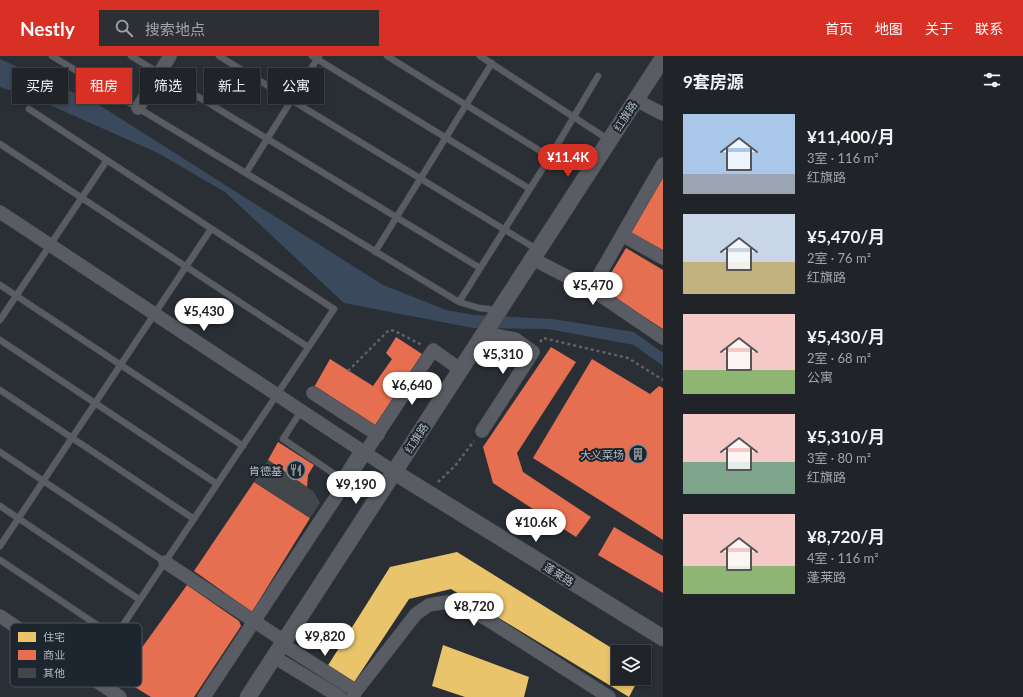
<!DOCTYPE html>
<html lang="zh">
<meta charset="utf-8">
<style>
:root{--surface:#202328;--page:#2d2f34;--text:#f1f3f6;--muted:#a2a4a8;--line:#3d4045;--accent:#d93025}
body{margin:0;font-family:Lato,"Noto Sans SC",sans-serif;background:var(--page);color:var(--text);height:100vh;display:flex;flex-direction:column;font-size:15px;white-space:nowrap}
*{box-sizing:border-box;margin:0}
p{font-size:13px;color:var(--muted)}
.icon{flex:none;width:22px;height:22px;fill:none;stroke:currentColor;stroke-width:2;stroke-linecap:round;stroke-linejoin:round}
.map{position:relative;flex:1;overflow:hidden}
.side{display:flex;flex-direction:column;background:var(--surface);width:360px}
.side>*{flex:none}
.banner{position:absolute;left:12px;top:12px;width:380px;height:36px;display:flex;gap:8px}
.controls{position:absolute;left:611px;top:589px;display:grid;gap:8px}
.controls a{display:grid;place-items:center;width:40px;height:40px;border-radius:0px;background:var(--surface);box-shadow:0 2px 6px #0003,0 0 0 1px var(--line);font-size:20px}
.price{position:absolute;translate:-50% -34px;padding:0 9px;border-radius:14px;background:#fff;color:#222;font-size:13px;line-height:26px;filter:drop-shadow(0 1px 2px #0008)}
.price::after{content:'';position:absolute;left:50%;top:24px;width:12px;height:9px;margin-left:-6px;background:inherit;clip-path:polygon(0 0,100% 0,50% 100%)}
.price.current{background:var(--accent);color:#fff}
ul{padding:0;list-style:none}
li{display:flex;align-items:center;gap:12px;height:100px;padding:0 20px}
li span{display:grid;place-items:center;flex:none;width:112px;height:80px;border-radius:0px;color:#555}
li>.icon{margin-inline-start:auto}
span .icon{width:48px;height:48px;fill:#fffc;stroke-width:1}
li b{font-size:17px}
h2{display:flex;justify-content:space-between;align-items:center;height:48px;padding:0 20px;font-size:17px}
.chip{padding:0 14px;border-radius:0px;background:var(--surface);box-shadow:0 2px 6px #0003,0 0 0 1px var(--line);font-size:14px;line-height:36px}
.chip.current{background:var(--accent);color:#fff}
header{display:flex;align-items:center;gap:24px;box-sizing:border-box;height:56px;padding:0 20px;background:var(--accent);color:#fff}
header strong{font-size:19px}
nav{display:flex;gap:22px;margin-inline-start:auto;font-size:14px}
.search{width:280px;height:36px;background:var(--page);display:flex;align-items:center;gap:10px;box-sizing:border-box;padding:0 14px;border-radius:0px;color:var(--muted);font-size:15px}
main{display:flex;flex:1;min-height:0}
.map>svg:first-child{display:block}
</style>
<header>
<strong>Nestly</strong>
<div class="search"><svg class="icon" aria-label="search" viewBox="0 0 24 24"><circle cx="10" cy="10" r="6"/><path d="M15 15l6 6"/></svg>搜索地点</div>
<nav><a>首页</a><a>地图</a><a>关于</a><a>联系</a></nav>
</header>
<main>
<div class="map">
<svg width="663" height="641" viewBox="0 0 663 641">
<rect width="100%" height="100%" fill="#2a2f35"/>
<path fill="#3a495c" d="M0,3L96,47L383,229L446,254L474,259L553,263L634,276L663,297V310L634,289L548,273L473,272L344,247L225,136L158,97L34,42L0,31Z"/>
<path fill="#e9c46a" d="M457,496L618,596V622H639L629,641L451,533L409,543L353,628L327,611L390,511Z
M443,589L529,621L524,641H465L432,630Z"/>
<path fill="#e76f51" d="M663,121V199L628,179Z
M626,192L663,214V273L601,234Z
M396,281L422,298L374,371L313,333L330,303L373,330L392,303L386,297Z
M551,291L576,306L517,397L523,416L591,461L576,481L493,427L483,391Z
M592,303L650,338L659,330L663,332V484L533,402Z
M278,386L314,409L308,419L307,431L268,404Z
M254,426L310,462L252,556L194,515Z
M614,471L663,500V537L598,499Z
M187,529L239,565L241,570L194,641H151L120,622Z"/>
<path fill="#41464b" d="M268,404L314,436L320,447L310,462L254,426Z"/>
<g fill="none" stroke-linecap="round" stroke-linejoin="round">
<defs>
<path id="service" d="M52,0L459,246
M131,0L480,212
M219,0L538,194
M312,0L530,133
M387,0L550,101L598,20
M480,0L609,84
M0,88L308,291
M246,117L319,0
M375,196L492,7
M0,229L243,390
M497,254L479,252L459,246L550,101
M0,264L107,104
M0,284L217,428
M0,334L194,463
M301,355L283,383L340,422L358,393
M0,396L165,506
M0,450L140,544
M0,490L211,173
M0,504L115,581L334,253L29,53"/>
<path id="minor" d="M636,44L663,58
M138,52L170,0
M0,156L394,416
M622,179L663,202
M533,203L591,233L663,282
M591,233L663,108
M313,337L378,379
M482,375L533,296L515,283L484,277
M165,506L284,585
M0,560L120,641
M282,588L356,635
M274,601L340,641
M91,622L115,581
M204,641L433,294L461,314
M353,641L356,635L416,558L429,549L447,546L485,562L609,641"/>
<path id="tertiary" d="M394,416L663,582
M248,641L663,2"/>
</defs>
<use href="#service" stroke="#484b4f" stroke-width="7"/>
<use href="#minor" stroke="#484b4f" stroke-width="14"/>
<use href="#tertiary" stroke="#484b4f" stroke-width="17"/>
<path stroke="#5d6266" stroke-width="2.5" stroke-dasharray="3 3" stroke-linecap="butt" d="M540,286L543,282L628,302L663,324
M348,315L389,274L395,275L422,289
M438,426L455,410L474,385"/>
<use href="#service" stroke="#595c62" stroke-width="6"/>
<use href="#minor" stroke="#595c62" stroke-width="13"/>
<use href="#tertiary" stroke="#595c62" stroke-width="16"/>
</g>
<defs>
<symbol id="building-ring" viewBox="-11 -11 22 22"><circle r="9.5" fill="#1d252e" stroke="#838a93" stroke-width="1.5"/><path d="M-4-6H4V6H1V3H-1V6H-4ZM-2.5-4.3h1.7v1.8h-1.7ZM.8-4.3h1.7v1.8H.8ZM-2.5-1h1.7V.8h-1.7ZM.8-1h1.7V.8H.8Z" fill="#838a93"/></symbol>
<symbol id="restaurant-ring" viewBox="-11 -11 22 22"><circle r="9.5" fill="#1d252e" stroke="#838a93" stroke-width="1.5"/><path d="M-5-6h1v4h1v-4h1v4h1v-4h1v5L-1.5 .5V6h-2V.5L-5-1ZM5-6V6H3V1.5H1.5Q1.5-4 5-6Z" fill="#838a93"/></symbol>
</defs>
<g fill-rule="evenodd">
<use href="#building-ring" x="627" y="387" width="22" height="22"/>
<use href="#restaurant-ring" x="285" y="403" width="22" height="22"/>
</g>
<g text-anchor="middle" dominant-baseline="central" stroke-width="4" stroke-linejoin="round" paint-order="stroke">
<g font-size="11" fill="#b3bbc5" stroke="#1d252e">
<text transform="translate(625 60) rotate(-57)">红旗路</text>
<text transform="translate(416 382) rotate(-57)">红旗路</text>
<text transform="translate(559 518) rotate(32)">蓬莱路</text>
</g>
<g font-size="11" fill="#b3bbc5" stroke="#1d252e" text-anchor="end">
<text x="624" y="398">大义菜场</text>
<text x="282" y="414">肯德基</text>
</g>
</g>
<rect x="10" y="567" width="132" height="64" rx="6" fill="#1d252e" stroke="#4a525b" stroke-width="1"/>
<rect x="18" y="576" width="18" height="10" fill="#e9c46a"/>
<rect x="18" y="594" width="18" height="10" fill="#e76f51"/>
<rect x="18" y="612" width="18" height="10" fill="#41464b"/>
<g font-size="11" fill="#b3bbc5">
<text x="43" y="585">住宅</text>
<text x="43" y="603">商业</text>
<text x="43" y="621">其他</text>
</g>
</svg>
<div class="controls">
<a><svg class="icon" aria-label="layers" viewBox="0 0 24 24"><path d="M12 4l9 5-9 5-9-5zM3 14l9 5 9-5"/></svg></a>
</div>
<b class="price current" style="left:568px;top:122px">¥11.4K</b>
<b class="price" style="left:593px;top:250px">¥5,470</b>
<b class="price" style="left:204px;top:276px">¥5,430</b>
<b class="price" style="left:503px;top:319px">¥5,310</b>
<b class="price" style="left:412px;top:350px">¥6,640</b>
<b class="price" style="left:356px;top:449px">¥9,190</b>
<b class="price" style="left:536px;top:487px">¥10.6K</b>
<b class="price" style="left:474px;top:571px">¥8,720</b>
<b class="price" style="left:325px;top:601px">¥9,820</b>
<div class="banner">
<a class="chip">买房</a>
<a class="chip current">租房</a>
<a class="chip">筛选</a>
<a class="chip">新上</a>
<a class="chip">公寓</a>
</div>
</div>
<section class="side">
<h2>9套房源<svg class="icon" aria-label="filters" viewBox="0 0 24 24"><path d="M4 7h16M4 17h16"/><circle cx="9" cy="7" r="2"/><circle cx="15" cy="17" r="2"/></svg></h2>
<ul>
<li><span style="background:linear-gradient(#a9c7e8 75%,#9aa5b1 0)"><svg class="icon" aria-label="home" viewBox="0 0 24 24"><path d="M3 11l9-7 9 7M6 9v11h12V9"/></svg></span><div><b>¥11,400/月</b><p>3室 · 116 m²</p><p>红旗路</p></div></li>
<li><span style="background:linear-gradient(#c9d6e8 60%,#c2b280 0)"><svg class="icon" aria-label="home" viewBox="0 0 24 24"><path d="M3 11l9-7 9 7M6 9v11h12V9"/></svg></span><div><b>¥5,470/月</b><p>2室 · 76 m²</p><p>红旗路</p></div></li>
<li><span style="background:linear-gradient(#f6c9c9 70%,#8fb573 0)"><svg class="icon" aria-label="home" viewBox="0 0 24 24"><path d="M3 11l9-7 9 7M6 9v11h12V9"/></svg></span><div><b>¥5,430/月</b><p>2室 · 68 m²</p><p>公寓</p></div></li>
<li><span style="background:linear-gradient(#f6c9c9 60%,#7fa58c 0)"><svg class="icon" aria-label="home" viewBox="0 0 24 24"><path d="M3 11l9-7 9 7M6 9v11h12V9"/></svg></span><div><b>¥5,310/月</b><p>3室 · 80 m²</p><p>红旗路</p></div></li>
<li><span style="background:linear-gradient(#f6c9c9 65%,#8fb573 0)"><svg class="icon" aria-label="home" viewBox="0 0 24 24"><path d="M3 11l9-7 9 7M6 9v11h12V9"/></svg></span><div><b>¥8,720/月</b><p>4室 · 116 m²</p><p>蓬莱路</p></div></li>
</ul>
</section>
</main>
